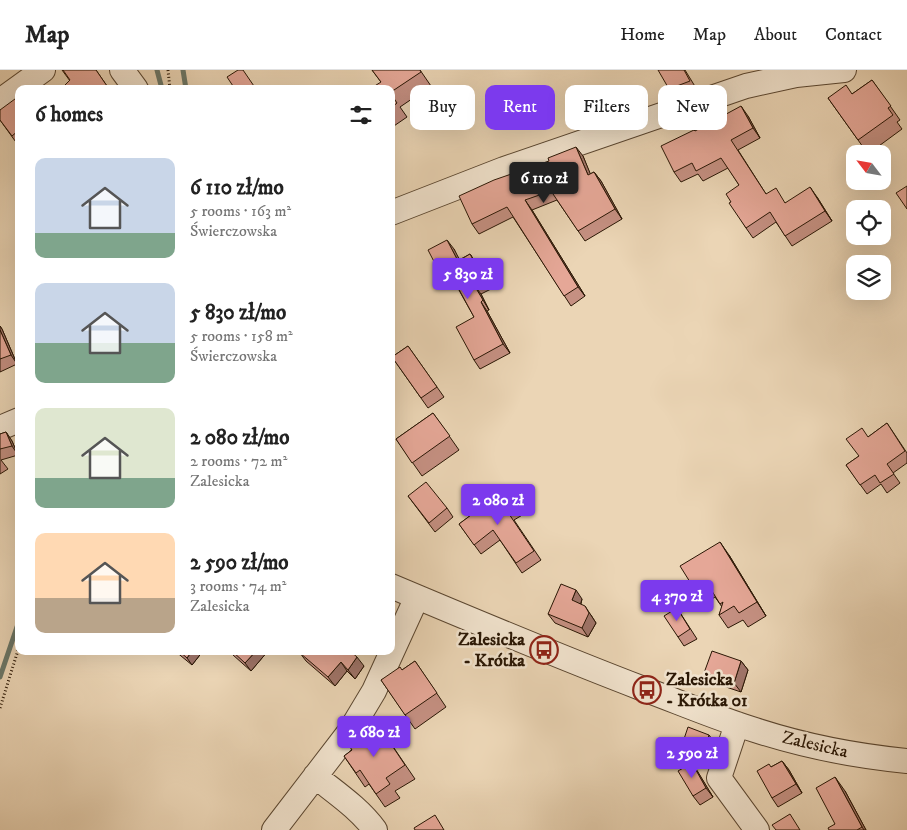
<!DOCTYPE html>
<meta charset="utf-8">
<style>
:root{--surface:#fff;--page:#f6f6f6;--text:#222;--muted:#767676;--line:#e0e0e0;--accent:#7c3aed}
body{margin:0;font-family:"IM FELL DW Pica",serif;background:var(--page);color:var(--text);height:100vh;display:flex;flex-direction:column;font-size:19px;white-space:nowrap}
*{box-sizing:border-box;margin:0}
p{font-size:16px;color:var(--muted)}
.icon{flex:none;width:28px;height:28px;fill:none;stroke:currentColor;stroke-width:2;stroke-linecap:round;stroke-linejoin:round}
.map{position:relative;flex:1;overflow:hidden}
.side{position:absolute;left:15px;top:15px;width:380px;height:570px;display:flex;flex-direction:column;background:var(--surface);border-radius:10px;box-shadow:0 5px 20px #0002}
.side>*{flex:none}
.guide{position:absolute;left:410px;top:15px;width:421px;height:45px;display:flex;gap:10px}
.needle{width:32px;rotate:301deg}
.buttons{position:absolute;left:846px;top:75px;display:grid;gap:10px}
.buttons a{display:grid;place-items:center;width:45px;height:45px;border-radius:10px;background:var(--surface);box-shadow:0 5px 20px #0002;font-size:25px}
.price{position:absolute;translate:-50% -42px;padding:0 11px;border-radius:5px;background:var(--accent);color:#fff;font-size:16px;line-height:32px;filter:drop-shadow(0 1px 2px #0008)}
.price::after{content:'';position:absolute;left:50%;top:30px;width:15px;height:11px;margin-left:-8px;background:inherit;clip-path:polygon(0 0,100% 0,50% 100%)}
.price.on{background:#222;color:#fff}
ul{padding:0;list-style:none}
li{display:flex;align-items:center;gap:15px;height:125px;padding:0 20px}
li span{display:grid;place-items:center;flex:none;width:140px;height:100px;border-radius:10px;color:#555}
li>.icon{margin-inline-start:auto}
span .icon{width:60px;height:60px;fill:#fffc;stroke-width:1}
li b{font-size:21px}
h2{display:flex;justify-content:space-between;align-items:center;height:60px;padding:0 20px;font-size:21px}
.pill{padding:0 18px;border-radius:10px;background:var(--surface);box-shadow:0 5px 20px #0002;font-size:18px;line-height:45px}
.pill.on{background:var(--accent);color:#fff}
header{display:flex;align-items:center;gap:30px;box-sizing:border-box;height:70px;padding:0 25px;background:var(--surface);border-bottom:1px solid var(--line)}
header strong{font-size:24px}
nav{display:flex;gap:28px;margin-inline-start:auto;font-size:18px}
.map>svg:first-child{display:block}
</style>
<header>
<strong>Map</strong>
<nav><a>Home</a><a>Map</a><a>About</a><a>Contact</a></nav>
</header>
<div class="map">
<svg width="907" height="760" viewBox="0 0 907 760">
<rect width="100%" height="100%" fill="#ebd5b5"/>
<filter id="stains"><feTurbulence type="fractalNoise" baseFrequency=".004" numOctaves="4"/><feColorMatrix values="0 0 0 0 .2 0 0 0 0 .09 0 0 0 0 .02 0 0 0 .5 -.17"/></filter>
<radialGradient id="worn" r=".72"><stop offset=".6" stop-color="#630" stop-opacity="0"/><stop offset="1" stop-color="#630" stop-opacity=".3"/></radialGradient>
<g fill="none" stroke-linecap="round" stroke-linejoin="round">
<path stroke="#6c7869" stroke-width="5" d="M157,0L162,19
M183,0L186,19
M0,607L19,551"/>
<defs>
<path id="minor" d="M122,0L136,19
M0,31L43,0
M391,143L504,99L746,16L796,5L844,0
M0,358L19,350
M391,516C474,551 557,586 641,618C679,632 716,648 755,660C804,676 856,686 907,691
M737,654L719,708L757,760
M315,706C336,723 359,738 375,760
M274,760L350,661L374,621L417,527"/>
</defs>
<use href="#minor" stroke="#5a4630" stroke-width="26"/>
<path stroke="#291604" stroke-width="3" stroke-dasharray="1 2.5" stroke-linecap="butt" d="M168,0L170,19
M0,638L19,577"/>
<use href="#minor" stroke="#f2e4cf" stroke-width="24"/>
</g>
<path fill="#c59082" stroke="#291604" d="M62,0H96L109,19H67L70,11Z
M372,0H420L431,16L400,37L407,47L391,58V19L381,12Z
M685,0L696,18L675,26L669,19Z
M872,10L900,50L897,52L902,59L868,84L828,28L852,24Z
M19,26V75H18L0,50Z
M748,46L760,68L738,80L766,124L785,133L817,127L832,151L792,176L776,152L753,168L746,158L731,132L739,115L728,98L703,111L698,104L681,112L674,102L695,61Z
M583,86L590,104L594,102L601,111L622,149L585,171L557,130L532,140L585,226L571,236L513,147L479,164L472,154Z
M454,179L459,190L470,184L476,193L491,219L481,224L489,240L487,241L510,283L480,299L474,290V247L455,213L449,216L442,207Z
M0,256L2,259L17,294L0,302Z
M408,276L444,327L428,338L392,287Z
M433,343L459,380L422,406L396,369Z
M887,353L907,383V393L893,403L900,413L887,423L881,414L867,424L846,395L859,386L868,367Z
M6,362L12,371L18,385L1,390L8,399L0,404V364Z
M506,419L524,444L514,450L541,490L522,503L500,470L481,484L459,454Z
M408,426L447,438L453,447L435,462Z
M729,485L766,546L748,557L743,550L728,558L719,545L722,537L715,527L704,534L695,520Z
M582,529L581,534L591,545L596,553L588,567L555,553L548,544Z
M677,538L697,569L684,576L678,567Z
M175,581H203L192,595Z
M230,581H268L251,601L233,585Z
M300,583L364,596L355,609L347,601L335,616L306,591Z
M415,591L446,637L415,659L381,610L402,600Z
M741,591L748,600L741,622L711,612L704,603Z
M377,653L415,709L395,721L400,728L385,737L369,714L365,717L344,686L352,680L357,672Z
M716,674L710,692L688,684L682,675Z
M782,691L789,700L802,723L778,737L772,728L771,697Z
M692,693L713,727L700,735L693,726Z
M845,721L866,760H829L835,754Z"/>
<path fill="#a0756a" stroke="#291604" d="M741,36L748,46L760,68L753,58Z
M576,77L583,86L595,115L588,105Z
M594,102L601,111L622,149L615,139Z
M810,117L817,127L832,151L825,141Z
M525,130L532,140L585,226L578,217Z
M447,170L454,179L465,200L458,191Z
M470,184L476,193L491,219L484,210Z
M474,215L481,224L489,240Z
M481,232L487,241L510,283L503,274Z
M0,256L2,259L17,294L11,285L0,260Z
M6,362L12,371L18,385L12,376Z
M720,472L729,485L766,546L757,532Z
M576,520L582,529L579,539L572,530Z
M585,536L596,553L588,567L582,558Z
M192,581H203L192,595L187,588Z
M256,581H268L251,601L245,593Z
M357,587L364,596L355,609L348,600Z
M741,591L748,600L741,622L734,613Z
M341,592L347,601L335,616L328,607Z
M709,665L716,674L710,692L703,683Z
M782,691L789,700L802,723L796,714Z
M692,693L698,702L713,727L706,718Z
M835,707L845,721L866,760H864L862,757Z"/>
<path fill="#e5a797" stroke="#291604" d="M63,0H96L107,16L103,19H68L65,15L70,10Z
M238,0H243L256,19H235L227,7Z
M372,0H420L421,2L391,22V19H374L373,17L381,12Z
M658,0H684L690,11L669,19Z
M872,10L891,36L888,38L893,45L858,70L828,28L846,15L852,24Z
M391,24L397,33L391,38Z
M19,26V60L12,66L0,50V40Z
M741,36L753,58L731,70L766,124L776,118L785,133L810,117L825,141L785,166L770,142L746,158L729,133L731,132L726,124L739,115L721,88L696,101L692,93L674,102L661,76L694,60L695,61Z
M576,77L588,105L594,102L615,139L578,161L551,121L525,130L578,217L564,226L507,137L472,154L459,126L494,110L549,91L548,88Z
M907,116V139L896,123Z
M447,170L458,191L470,184L484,210L474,215L483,230L481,232L503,274L474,290L456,257L474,247L450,203L442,207L428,180Z
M0,260L11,285L0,289Z
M408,276L437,317L421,328L392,287Z
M433,343L450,366L412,393L396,369Z
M887,353L905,381L887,394L894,404L880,413L875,405L860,415L846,395L859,386L846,369L862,358L868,367Z
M6,362L12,376L0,379V364Z
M426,412L447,438L429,453L408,426Z
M506,419L517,434L507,441L534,481L516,493L493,460L474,475L459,454Z
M720,472L757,532L739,543L734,536L719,545L723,532L720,534L707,513L695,520L680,496Z
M561,514L576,520L572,530L585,536L589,543L582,558L548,544Z
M677,538L690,559L678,567L664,546Z
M179,581H192L187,588Z
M232,581H256L245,593Z
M301,581H350L357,587L348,600L341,592L328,607L300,583Z
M712,581L741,591L734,613L704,603Z
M415,591L437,623L405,645L381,610L400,597L402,600Z
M377,653L405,695L386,708L390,714L376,724L360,700L356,703L344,686L352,680L350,677L357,672L354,668Z
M688,657L709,665L703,683L682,675Z
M782,691L796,714L772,728L757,701L769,694L771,697Z
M692,693L706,718L693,726L678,701Z
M835,707L862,757L857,760H829L828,758L835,754L816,718Z
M790,744L800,760H776L772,755Z
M435,745L444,760H415L414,758Z"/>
<defs>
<symbol id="bus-ring" viewBox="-11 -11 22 22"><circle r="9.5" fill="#f2e4cf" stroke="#8f2418" stroke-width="1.5"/><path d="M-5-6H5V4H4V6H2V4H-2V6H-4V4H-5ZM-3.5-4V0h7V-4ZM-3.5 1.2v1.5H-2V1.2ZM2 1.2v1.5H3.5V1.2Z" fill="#8f2418"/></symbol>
</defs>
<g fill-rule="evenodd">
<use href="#bus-ring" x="528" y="564" width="32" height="32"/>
<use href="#bus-ring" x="631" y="604" width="32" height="32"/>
</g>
<g text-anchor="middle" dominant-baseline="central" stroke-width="5" stroke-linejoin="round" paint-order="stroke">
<g font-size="18" font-weight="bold" fill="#291604" stroke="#f2e4cf" text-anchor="end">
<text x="525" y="570">Zalesicka<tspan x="525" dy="21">- Krótka</tspan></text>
<text x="666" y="610" text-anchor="start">Zalesicka<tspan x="666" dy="21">- Krótka 01</tspan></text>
</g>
<g font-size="18" fill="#291604" stroke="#f2e4cf">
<text transform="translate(815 675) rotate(13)">Zalesicka</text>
</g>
</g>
<rect width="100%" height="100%" filter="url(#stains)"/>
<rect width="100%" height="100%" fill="url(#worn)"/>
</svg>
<div class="buttons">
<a><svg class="needle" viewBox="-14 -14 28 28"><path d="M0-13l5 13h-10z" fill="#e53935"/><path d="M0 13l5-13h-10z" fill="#767676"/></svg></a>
<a><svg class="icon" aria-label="locate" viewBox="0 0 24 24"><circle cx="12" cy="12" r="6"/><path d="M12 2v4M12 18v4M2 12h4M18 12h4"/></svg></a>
<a><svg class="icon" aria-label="layers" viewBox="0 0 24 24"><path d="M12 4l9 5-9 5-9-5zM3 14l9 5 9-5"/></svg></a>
</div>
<b class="price on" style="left:544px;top:134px">6 110 zł</b>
<b class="price" style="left:468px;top:230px">5 830 zł</b>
<b class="price" style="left:498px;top:456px">2 080 zł</b>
<b class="price" style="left:677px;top:552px">4 370 zł</b>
<b class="price" style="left:374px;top:688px">2 680 zł</b>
<b class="price" style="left:692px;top:709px">2 590 zł</b>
<div class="guide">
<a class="pill">Buy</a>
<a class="pill on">Rent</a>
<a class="pill">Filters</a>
<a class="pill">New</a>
</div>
<section class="side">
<h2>6 homes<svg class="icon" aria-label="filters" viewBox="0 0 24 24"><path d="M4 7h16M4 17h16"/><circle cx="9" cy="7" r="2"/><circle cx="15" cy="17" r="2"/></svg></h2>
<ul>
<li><span style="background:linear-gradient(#c9d6e8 75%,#7fa58c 0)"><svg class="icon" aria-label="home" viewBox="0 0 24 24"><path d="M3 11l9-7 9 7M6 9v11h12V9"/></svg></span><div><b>6 110 zł/mo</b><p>5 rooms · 163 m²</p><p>Świerczowska</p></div></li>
<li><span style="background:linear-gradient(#c9d6e8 60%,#7fa58c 0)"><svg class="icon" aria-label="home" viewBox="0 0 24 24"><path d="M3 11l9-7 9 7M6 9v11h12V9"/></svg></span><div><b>5 830 zł/mo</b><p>5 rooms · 158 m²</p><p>Świerczowska</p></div></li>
<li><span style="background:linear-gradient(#dfe7d0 70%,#7fa58c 0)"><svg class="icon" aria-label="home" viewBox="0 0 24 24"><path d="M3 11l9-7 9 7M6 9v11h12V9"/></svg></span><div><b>2 080 zł/mo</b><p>2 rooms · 72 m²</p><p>Zalesicka</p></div></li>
<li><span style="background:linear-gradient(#ffd9b3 65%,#b9a48a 0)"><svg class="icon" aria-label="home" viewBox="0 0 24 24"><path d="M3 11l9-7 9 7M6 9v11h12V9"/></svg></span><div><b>2 590 zł/mo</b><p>3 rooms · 74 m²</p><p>Zalesicka</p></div></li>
</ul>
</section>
</div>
